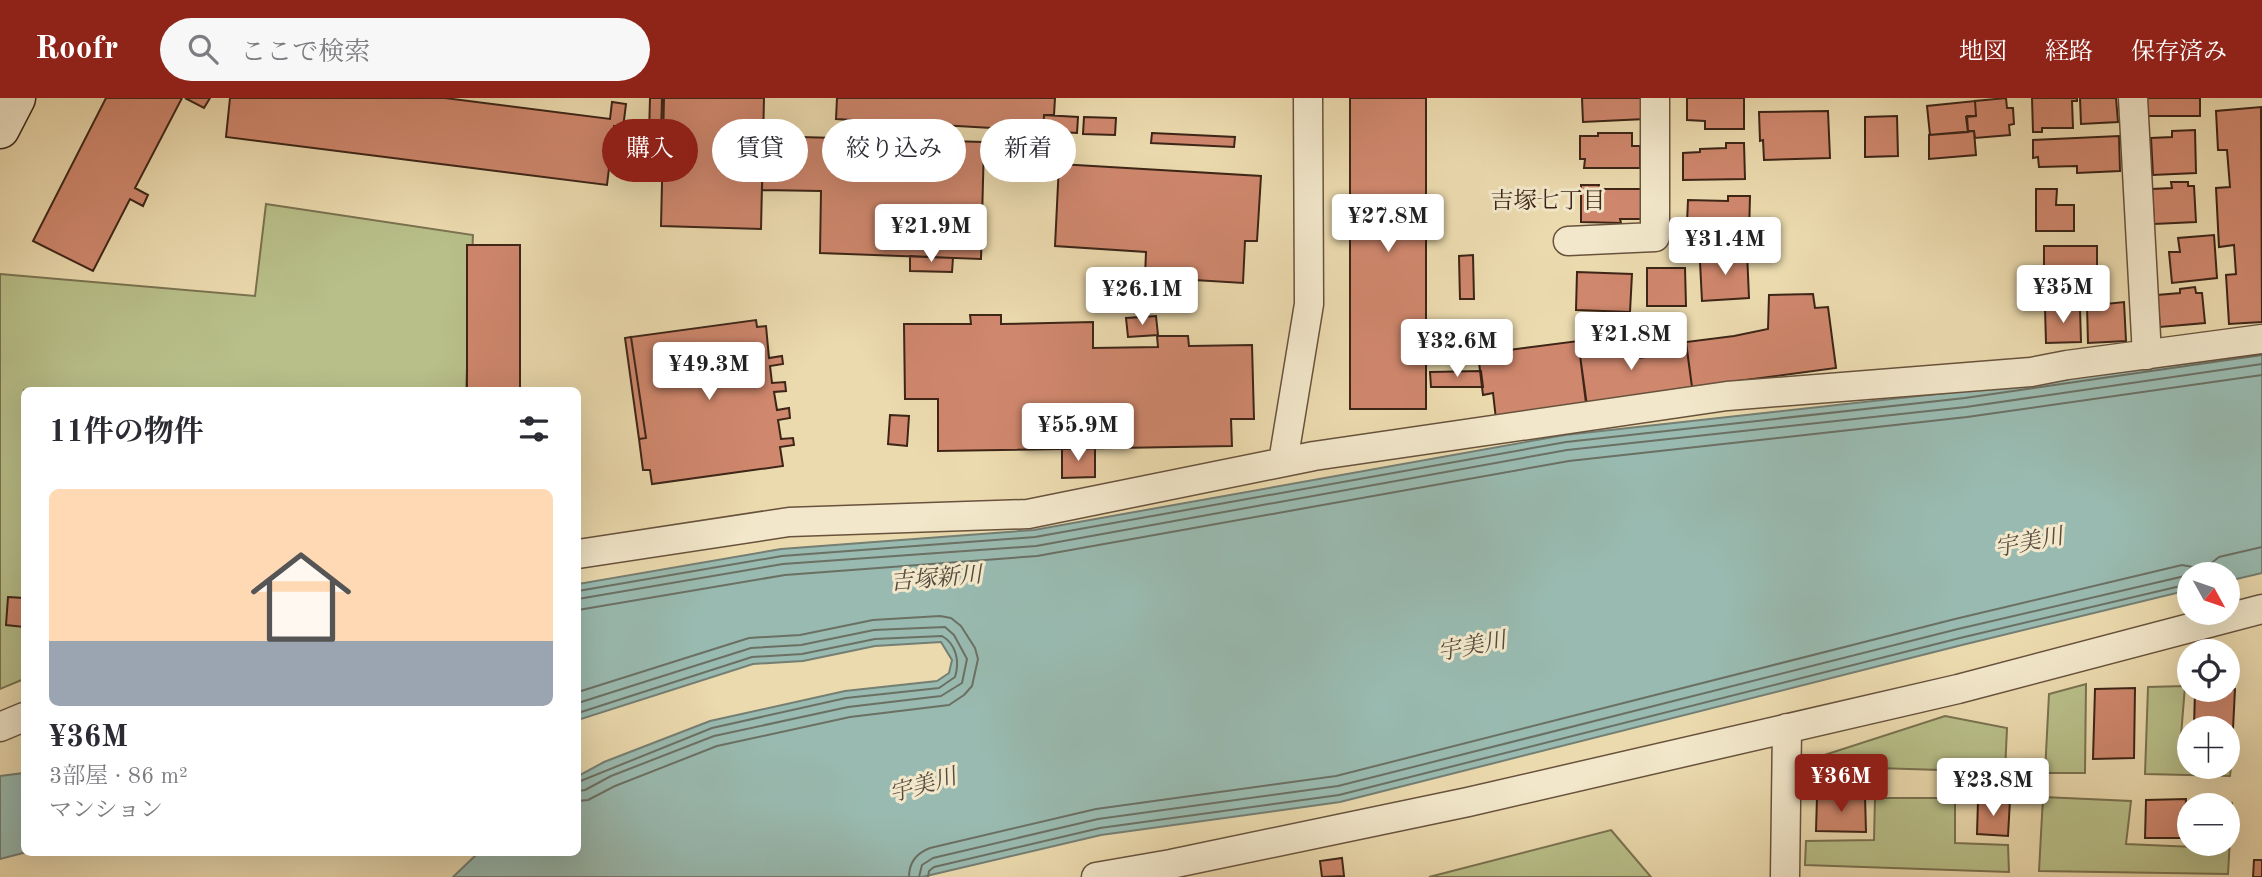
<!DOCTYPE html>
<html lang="ja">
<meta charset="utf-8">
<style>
:root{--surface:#fff;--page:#f7f7f7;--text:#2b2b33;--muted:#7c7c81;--line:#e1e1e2;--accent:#8f2418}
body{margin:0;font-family:"Old Standard TT","Noto Serif JP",serif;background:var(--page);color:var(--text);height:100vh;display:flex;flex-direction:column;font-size:26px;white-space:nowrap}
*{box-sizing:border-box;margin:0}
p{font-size:23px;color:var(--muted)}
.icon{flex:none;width:38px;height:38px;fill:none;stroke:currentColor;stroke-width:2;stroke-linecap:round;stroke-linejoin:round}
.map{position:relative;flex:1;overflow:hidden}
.sheet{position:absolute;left:21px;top:289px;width:560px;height:469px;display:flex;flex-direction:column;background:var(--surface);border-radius:10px;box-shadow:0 7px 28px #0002}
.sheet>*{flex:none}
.banner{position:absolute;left:602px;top:21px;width:665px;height:63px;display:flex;gap:14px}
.needle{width:46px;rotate:130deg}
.controls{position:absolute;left:2177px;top:464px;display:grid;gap:14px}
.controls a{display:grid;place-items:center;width:63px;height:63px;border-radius:50%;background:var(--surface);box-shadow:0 7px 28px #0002;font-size:35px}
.price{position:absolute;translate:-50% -60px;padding:0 16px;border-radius:7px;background:#fff;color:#222;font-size:23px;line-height:46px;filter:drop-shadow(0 2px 4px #0008)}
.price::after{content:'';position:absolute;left:50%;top:42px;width:21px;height:16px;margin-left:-10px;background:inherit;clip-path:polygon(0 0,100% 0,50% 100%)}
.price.on{background:var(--accent);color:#fff}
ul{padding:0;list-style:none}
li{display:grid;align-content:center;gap:14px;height:371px;padding:0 28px}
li+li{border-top:2px solid var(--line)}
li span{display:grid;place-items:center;height:217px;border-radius:10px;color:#555}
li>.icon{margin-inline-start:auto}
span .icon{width:126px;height:126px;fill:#fffc;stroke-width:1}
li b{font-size:30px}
h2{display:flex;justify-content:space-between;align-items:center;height:84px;padding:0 28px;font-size:30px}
.chip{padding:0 24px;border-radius:32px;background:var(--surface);box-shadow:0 7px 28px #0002;font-size:24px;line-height:63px}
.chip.on{background:var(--accent);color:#fff}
header{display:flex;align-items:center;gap:42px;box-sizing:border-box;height:98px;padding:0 35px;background:var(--accent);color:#fff}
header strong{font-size:33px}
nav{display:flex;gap:38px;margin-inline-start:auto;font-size:24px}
.search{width:490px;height:63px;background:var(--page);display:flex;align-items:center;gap:18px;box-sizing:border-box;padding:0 24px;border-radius:38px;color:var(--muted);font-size:26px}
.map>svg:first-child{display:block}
</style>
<header>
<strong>Roofr</strong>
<div class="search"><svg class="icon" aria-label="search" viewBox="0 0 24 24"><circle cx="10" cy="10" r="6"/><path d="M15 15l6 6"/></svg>ここで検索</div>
<nav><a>地図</a><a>経路</a><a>保存済み</a></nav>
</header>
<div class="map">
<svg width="2262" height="779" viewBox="0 0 2262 779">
<rect width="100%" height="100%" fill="#ebdaae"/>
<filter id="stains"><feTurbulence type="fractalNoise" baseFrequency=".00286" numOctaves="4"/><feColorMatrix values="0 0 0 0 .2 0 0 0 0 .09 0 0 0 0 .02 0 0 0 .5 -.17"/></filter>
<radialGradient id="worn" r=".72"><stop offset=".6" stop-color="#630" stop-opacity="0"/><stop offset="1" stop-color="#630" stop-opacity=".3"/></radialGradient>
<path fill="#b8bf89" stroke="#7a7250" stroke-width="2" d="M266,106L473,137L466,292H24V581L0,591V176L255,198Z
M2086,586L2085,675H2045L2049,596Z
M2185,588L2181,638L2189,639V668H2228V641L2234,642L2230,678L2145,676L2148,589Z
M1945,618L2007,630L2005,674L1812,668V661Z
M2043,699L2131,703L2126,746L2194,749L2195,746H2228V707H2197V704L2232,705L2228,776L2039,773Z
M1875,700H1955V745L2008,747L2009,774L1805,767L1806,743L1874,742Z
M1611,732L1651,779H1429Z"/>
<path fill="#99bab0" stroke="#747e73" stroke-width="2" d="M2262,250V475L2228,483V476H2189V492L1962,547L1340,704L1101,737L922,779H453L479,754H578V678L604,664L710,623L845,593L937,583L949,575L952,562L941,544L875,548L803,563L753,566L578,622V486L781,451L1034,432L1565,337L1964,293Z
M24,675V754H27L0,761V678Z"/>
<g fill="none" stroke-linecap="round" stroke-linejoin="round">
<path stroke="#6b7064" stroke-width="2" d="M578,493L782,458L1035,439L1566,344L1965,300L2262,257
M578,501L783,466L1036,448L1567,352L1966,309L2262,266
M578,512L785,477L1037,458L1569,363L1967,319L2262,277
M578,594L749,540L800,537L873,522L940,518L951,520L961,528L975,550L978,561L972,588L964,597L949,607L850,619L717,648L615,688L588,702L578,703
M578,605L751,550L801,547L874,532L945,529L954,537L967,561L962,585L941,598L848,609L714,638L611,678L585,692L578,693
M578,615L752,559L802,556L875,541L942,538C956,546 960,563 955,579L939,590L846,600L712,630L578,684
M909,779C909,764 917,755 930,750L1096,711L1336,678L1955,521L2182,467L2204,471L2219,459L2262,449
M919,779L922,767L933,760L1098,721L1338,688L1958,531L2189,477
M928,779L929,773L934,769L1100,730L1339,697L1960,540L2189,486"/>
</g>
<path fill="#cf876d" stroke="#3d2517" stroke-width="2" d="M106,0H182L135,90L148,97L143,108L130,101L93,173L33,143Z
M185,0H210L204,10Z
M230,0H445L610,21L612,4L626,6L623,30L614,28L607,87L226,39Z
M650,0H662L660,74H648Z
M664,0H764L761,131L661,128Z
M837,0H1055L1054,17H1044L1043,33L836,21Z
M1350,0H1426V311H1350Z
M1582,0H1644L1645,21L1583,24Z
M1687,0H1744V31H1705V23L1687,22Z
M2006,0L2007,10H2013L2014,26L2009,27L2010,37L1975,40L1974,33H1968L1967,18H1976L1975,3Z
M2032,0H2077V3H2072L2073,30H2042V34H2033Z
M2080,0H2116L2118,24L2081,26Z
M2146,0H2200V18H2146Z
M1975,3L1976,18L1966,19L1968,34L1930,37L1927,8Z
M2261,9L2262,224L2229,226L2226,177L2236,176L2234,147L2219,149L2216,90L2230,89L2227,52H2218L2216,13Z
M1828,13L1830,60L1764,62L1763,42L1760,43L1759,14Z
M1044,17L1078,19L1077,35L1043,33Z
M1897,18L1898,58L1865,59V19Z
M1084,19L1116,20L1115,37L1083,36Z
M2195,32L2196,75L2153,77L2151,40L2172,39V33Z
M1974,33L1976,57L1929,61V37Z
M1152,35L1235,39L1234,49L1151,45Z
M1598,35H1632V48H1640V70H1584L1585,61H1580V38H1598Z
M763,38L984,44L981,161L820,155L821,93L762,92Z
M2119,38L2120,73L2077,75V68L2039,69L2038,59L2033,60V42Z
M1726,45H1744L1745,81L1683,82V55L1700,54V51L1726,50Z
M1054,51V65L1035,66L1034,52Z
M1059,66L1261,78L1257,143H1245L1243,185L1145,179L1146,154L1055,148Z
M2171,84H2188V88H2194L2196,124L2154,126L2152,91L2172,90Z
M1581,87H1599V91H1642V121H1620L1621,125L1581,124Z
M2036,91H2057L2056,107H2074V133H2036Z
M1728,98H1750L1749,137H1707V132H1696L1695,125H1687L1688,102L1728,103Z
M2214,137L2217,180L2172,185L2169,154H2180L2178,140Z
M467,147H520V292H467Z
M2044,148H2097V172H2093V190L2044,191Z
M1747,154L1749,200L1702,203L1700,164H1706V156Z
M1473,157L1474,201H1460L1459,158Z
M910,158L953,160L952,174L910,173Z
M1647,170H1685L1686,208H1647Z
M1577,174L1632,176L1630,214L1576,212Z
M2195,189L2196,195H2202L2205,225L2160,229L2157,197L2180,195V191Z
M1813,196L1815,210L1828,209L1836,270L1692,289L1686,244L1734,238L1768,231L1769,197Z
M2124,204L2126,243L2088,245L2087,208Z
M2045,210H2080L2081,244L2046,245Z
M970,217H1001V226L1093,224V250L1158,249L1157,238H1188L1189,248L1252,247L1254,321H1231L1232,348L938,353V301H905L904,226H971Z
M1156,218L1158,237L1128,239L1126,220Z
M756,222L757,229L766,228L769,260L782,258L783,266L770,268L772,285L785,284L786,293L774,294L777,312L789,310L790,320L778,322L781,341L793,340L794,347L780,349L783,368L652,386L650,372H643L639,341L646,340L631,239Z
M631,239L646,340L639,341L625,240Z
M1637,242L1639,260L1687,252L1692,289L1586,305L1579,249Z
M1578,243L1587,308L1496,321L1493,295L1483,297L1478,256Z
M1481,273L1483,289H1431L1430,274Z
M890,317L909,318L907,348L888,346Z
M1095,350V379L1062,380V351Z
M8,499L24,500V529L6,527Z
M2135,590L2134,660L2093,661L2095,591Z
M2235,591L2233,631L2194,630L2195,593Z
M1865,698L1866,734L1816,733L1817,699Z
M2186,701L2184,740H2145L2146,702Z
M2010,702L2008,738L1977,736L1978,703Z
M1342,760L1344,778L1322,779L1320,763Z
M2254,762H2262V779H2253Z"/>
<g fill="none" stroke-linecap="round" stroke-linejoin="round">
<defs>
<path id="street" d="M2133,0L2147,257
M1568,143L1655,139V0
M1283,364L1309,206L1308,0
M578,456L789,424L1028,416L1314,358L1727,298L2031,274L2067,267L2262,241
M0,629L24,619
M1096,779L1171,766L1468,704L1958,591L2262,511
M1785,779L1787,630"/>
<path id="secondary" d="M0,31L16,0"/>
</defs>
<use href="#street" stroke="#68523d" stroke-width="31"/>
<use href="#secondary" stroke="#3d2517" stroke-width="41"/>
<use href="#street" stroke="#f2e7ca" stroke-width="28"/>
<use href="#secondary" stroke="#f2e7ca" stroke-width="38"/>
</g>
<g text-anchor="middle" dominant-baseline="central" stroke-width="6" stroke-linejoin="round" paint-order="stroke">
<g font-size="23" fill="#3d2517" stroke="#f2e7ca">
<text x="1548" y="103">吉塚七丁目</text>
</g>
<g font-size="23" font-style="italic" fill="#544a3d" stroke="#f2e7ca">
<text transform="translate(2029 445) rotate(-11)">宇美川</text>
<text transform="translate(936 481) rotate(-5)">吉塚新川</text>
<text transform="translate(1472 549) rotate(-11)">宇美川</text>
<text transform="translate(923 688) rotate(-16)">宇美川</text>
</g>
</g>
<rect width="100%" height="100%" filter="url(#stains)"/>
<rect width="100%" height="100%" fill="url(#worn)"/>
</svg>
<div class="controls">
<a><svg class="needle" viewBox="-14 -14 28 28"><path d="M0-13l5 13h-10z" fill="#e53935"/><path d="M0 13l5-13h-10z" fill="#7c7c81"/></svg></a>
<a><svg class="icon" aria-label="locate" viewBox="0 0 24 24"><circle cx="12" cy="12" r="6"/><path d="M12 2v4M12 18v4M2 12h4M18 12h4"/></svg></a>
<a>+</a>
<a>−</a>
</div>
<b class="price" style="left:1388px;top:156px">¥27.8M</b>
<b class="price" style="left:931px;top:166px">¥21.9M</b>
<b class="price" style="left:1725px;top:179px">¥31.4M</b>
<b class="price" style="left:2063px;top:227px">¥35M</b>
<b class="price" style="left:1142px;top:229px">¥26.1M</b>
<b class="price" style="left:1631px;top:274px">¥21.8M</b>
<b class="price" style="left:1457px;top:281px">¥32.6M</b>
<b class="price" style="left:709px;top:304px">¥49.3M</b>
<b class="price" style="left:1078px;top:365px">¥55.9M</b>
<b class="price on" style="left:1841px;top:716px">¥36M</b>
<b class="price" style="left:1993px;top:720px">¥23.8M</b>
<div class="banner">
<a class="chip on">購入</a>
<a class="chip">賃貸</a>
<a class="chip">絞り込み</a>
<a class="chip">新着</a>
</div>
<section class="sheet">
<h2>11件の物件<svg class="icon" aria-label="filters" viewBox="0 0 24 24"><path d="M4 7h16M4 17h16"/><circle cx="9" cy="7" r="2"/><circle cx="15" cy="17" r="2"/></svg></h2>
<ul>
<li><span style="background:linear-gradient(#ffd9b3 70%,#9aa5b1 0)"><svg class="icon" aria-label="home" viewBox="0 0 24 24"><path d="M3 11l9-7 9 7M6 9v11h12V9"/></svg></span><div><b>¥36M</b><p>3部屋 · 86 m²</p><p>マンション</p></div></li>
</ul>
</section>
</div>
